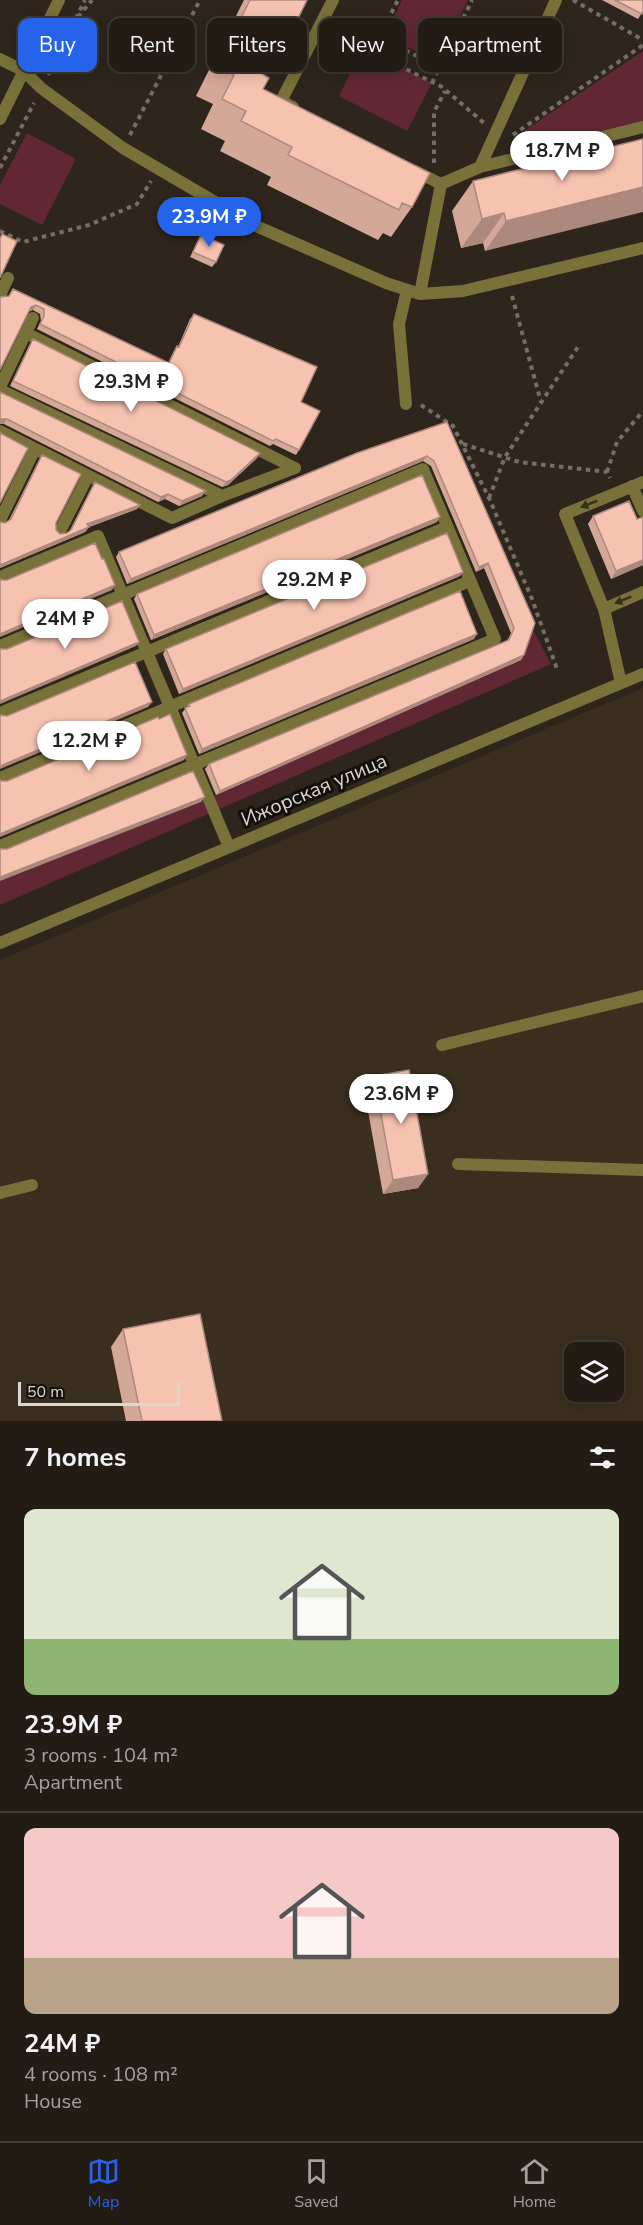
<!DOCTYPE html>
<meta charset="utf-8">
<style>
:root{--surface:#221c15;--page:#2e2922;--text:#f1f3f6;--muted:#a2a1a0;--line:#3f3a34;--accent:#2563eb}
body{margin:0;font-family:"Nunito Sans",sans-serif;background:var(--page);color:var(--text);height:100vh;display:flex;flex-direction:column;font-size:22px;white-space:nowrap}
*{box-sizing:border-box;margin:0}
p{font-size:20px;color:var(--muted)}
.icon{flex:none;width:33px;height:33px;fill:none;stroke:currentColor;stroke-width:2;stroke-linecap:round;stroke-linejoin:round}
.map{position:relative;height:1421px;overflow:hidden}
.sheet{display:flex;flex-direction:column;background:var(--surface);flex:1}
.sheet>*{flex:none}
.top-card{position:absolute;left:18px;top:18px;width:608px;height:54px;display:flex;gap:12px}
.buttons{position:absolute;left:564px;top:1342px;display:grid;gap:12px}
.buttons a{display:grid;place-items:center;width:60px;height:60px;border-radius:12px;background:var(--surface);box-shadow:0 3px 15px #0003,0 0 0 2px var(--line);font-size:30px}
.scale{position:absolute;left:18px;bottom:15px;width:162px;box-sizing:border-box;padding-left:6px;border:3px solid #dcd6d0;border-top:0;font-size:16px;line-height:21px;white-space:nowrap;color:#dcd6d0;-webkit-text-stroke:4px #130f0b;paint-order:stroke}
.price{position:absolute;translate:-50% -51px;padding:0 14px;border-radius:21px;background:#fff;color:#222;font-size:20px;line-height:39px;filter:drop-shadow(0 2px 3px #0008)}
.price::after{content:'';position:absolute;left:50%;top:36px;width:18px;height:14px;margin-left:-9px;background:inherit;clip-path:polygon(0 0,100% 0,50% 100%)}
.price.active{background:var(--accent);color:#fff}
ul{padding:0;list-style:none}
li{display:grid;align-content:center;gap:12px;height:318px;padding:0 24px}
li+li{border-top:2px solid var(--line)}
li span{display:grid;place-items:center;height:186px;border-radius:12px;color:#555}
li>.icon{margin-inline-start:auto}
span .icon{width:108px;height:108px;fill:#fffc;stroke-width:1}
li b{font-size:26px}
h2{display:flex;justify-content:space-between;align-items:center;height:72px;padding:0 24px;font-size:26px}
.tag{padding:0 21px;border-radius:12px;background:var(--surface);box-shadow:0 3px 15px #0003,0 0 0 2px var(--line);font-size:21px;line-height:54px}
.tag.active{background:var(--accent);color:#fff}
.dock{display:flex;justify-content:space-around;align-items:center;height:84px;border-top:2px solid var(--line);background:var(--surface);font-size:16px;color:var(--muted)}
.dock a{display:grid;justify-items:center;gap:3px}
.dock .active{color:var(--accent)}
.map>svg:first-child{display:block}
</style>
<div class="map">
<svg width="643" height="1421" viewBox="0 0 643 1421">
<rect width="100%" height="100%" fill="#2e261c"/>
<path fill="#3a2e1f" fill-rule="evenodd" d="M643,688V1421H0V960ZM574,1353H614V1392H574Z"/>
<path fill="#612834" d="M402,0H468L437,62L385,36Z
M363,48L432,83L407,131L339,96Z
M643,51V124L523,152L518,135Z
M27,133L76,159L42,225L0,204V185Z
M532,628L551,664L0,905V881L196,804L520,660Z"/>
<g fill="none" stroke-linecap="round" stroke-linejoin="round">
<path stroke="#756e66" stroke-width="4" stroke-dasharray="4.5 4.5" stroke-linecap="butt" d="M573,0L643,40
M78,17L92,0
M341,18L439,67
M334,33L442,87L484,123
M379,37L398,0
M48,75L85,0
M432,83L472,0
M130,135L200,0
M513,135L643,45
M434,163V112L445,91
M0,168L34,103
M0,231L23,242L89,225L137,204L151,181
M512,296L541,402
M421,405L453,426L489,498L532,599L557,669
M463,444L519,462L607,472L610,478
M607,472L617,442L643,411
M489,498L505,457L580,344"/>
<path stroke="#78713a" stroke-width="12" d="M0,59L24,71L41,88L123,148L256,226L386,283L420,294L463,291L643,248
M293,107L281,101L333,0
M480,167L556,0
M415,171L441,184L480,167L643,127
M420,294L441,184
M0,295L8,278
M26,333L295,468
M0,387L33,318
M0,390L222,496L295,468
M406,404L399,324L407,290
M0,431L172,518L222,496
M632,486L643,511
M0,520L35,449
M60,531L88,476
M0,577L98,536L229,847
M604,609L643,592
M0,646L423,469L495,639L0,846
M621,683L604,609L565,514L643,482
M0,713L447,527
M0,778L470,581
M442,1045L643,996
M458,1164L643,1170
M0,1193L32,1185"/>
<path stroke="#78713a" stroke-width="12" d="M0,119L59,0
M0,943L643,674"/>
</g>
<path fill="#d4a898" d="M244,0H306L289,37L268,67L266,66L262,74L263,89L412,207L391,237L383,233L378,240L267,185L271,177L220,151L225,141L201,129L213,104L196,96Z
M602,0H643V11L638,19Z
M643,139L485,251L483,243L461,248L452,211L473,181Z
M201,235L216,262L212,267L190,257Z
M13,289L168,363L174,351L177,346L178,347L190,319L194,314L301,402L299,450L296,455L273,444L270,446L37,329L41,321L40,314L33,310L29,311L0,298L8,297Z
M33,339L260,453L257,458L228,485L222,487L10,386L30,344Z
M0,392L202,496L179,506L165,499L158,502L4,424H0Z
M447,422L524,655L521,660L216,795L205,769L209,764L507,641L511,633L484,568L476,572L431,466L423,461L127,584L116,557L119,552Z
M42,455L56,523V530L60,534L67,533L69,532L92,487L95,482L140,505L137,509L89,527L85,532L0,568L5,523L9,520L39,460Z
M593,516L637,519L643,565L611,579L588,524Z
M437,522L151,640L134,599L137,594Z
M460,576L179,694L163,654L166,649Z
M474,639L199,754L182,713L189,704Z
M374,1076L428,1174L418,1188L383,1194L364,1089Z
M123,1329L222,1421H126L111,1347Z"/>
<path fill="#ad887c" d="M643,187V212L485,251L506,221Z
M504,213L483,243L461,248L482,219Z
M36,305L33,310L28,312L31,307Z
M0,419H7L4,424H0Z
M260,453L257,458L228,485L222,487L226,482Z
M427,456L423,461L127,584L131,579Z
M206,491L202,496L179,506L182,501Z
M168,494L165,499L158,502L161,497Z
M140,505L137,509L84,529L87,524Z
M440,517L437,522L151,640L154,635Z
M89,527L85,532L0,568V564Z
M643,560V565L611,579L616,571Z
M488,563L484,568L476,572L479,567Z
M463,572L460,576L179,694L183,689Z
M115,585L112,590L0,637V633Z
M477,634L474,639L199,754L202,749Z
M139,642L136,646L0,704V700Z
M524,655L521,660L216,795L220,791Z
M152,702L148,707L0,769V765Z
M187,755L184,760L0,837V833Z
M205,797L201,802L0,881V877Z
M428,1174L418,1188L383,1194L393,1180Z"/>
<path fill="#f7c3b1" stroke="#ad887c" stroke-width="1.5" d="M250,0H307L289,37L282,34L262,74L269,78L263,89L430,173L412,207L402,203L399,210L288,155L292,147L241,121L246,111L222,99L234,75L217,66Z
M615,0H643V11L642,14Z
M643,139V187L506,221L504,213L482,219L473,181Z
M2,234L17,241L0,278V239Z
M201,235L224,245L216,262L193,252Z
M13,289L169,363L177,346L179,347L194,314L317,367L301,402L320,411L299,450L276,439L273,441L40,324L44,316V309L36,305L31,307L0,370V297L9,296Z
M33,339L260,453L231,480L226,482L13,381Z
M0,392L206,491L182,501L168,494L161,497L7,419H0Z
M447,422L535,623L524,655L220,791L209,764L509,640L514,628L488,563L479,567L434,461L427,456L131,579L119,552L357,453Z
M0,433L28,448L0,503Z
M42,455L81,474L56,523V530L60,534L67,533L71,530L95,482L140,505L87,524L89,527L0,565V522L5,523L11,519Z
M422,475L440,517L154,635L137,594Z
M629,501L637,519L643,517V560L616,571L593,516Z
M447,533L463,572L183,689L166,649Z
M95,543L102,559H104L115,585L0,634V579L2,580H7Z
M460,591L477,634L202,749L185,708L190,706L189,704Z
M122,601L139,642L0,701V648L2,649H7Z
M135,662L152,702L0,766V715L7,716Z
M170,714L187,755L0,834V780L2,781H7L158,717L159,719Z
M193,771L205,797L0,877V848L2,849H7Z
M409,1070L428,1174L393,1180L374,1076Z
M200,1314L222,1421H142L123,1329Z"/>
<defs><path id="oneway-solid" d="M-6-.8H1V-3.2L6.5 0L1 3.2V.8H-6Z" transform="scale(1.5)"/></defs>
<g fill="#36311b">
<use href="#oneway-solid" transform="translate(589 504) rotate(158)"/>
<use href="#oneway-solid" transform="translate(623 600) rotate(157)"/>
</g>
<g text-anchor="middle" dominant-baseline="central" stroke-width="6" stroke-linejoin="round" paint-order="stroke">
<g font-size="20" fill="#dcd6d0" stroke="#130f0b">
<text transform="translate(314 790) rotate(-23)">Ижорская улица</text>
</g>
</g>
</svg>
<div class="buttons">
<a><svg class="icon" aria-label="layers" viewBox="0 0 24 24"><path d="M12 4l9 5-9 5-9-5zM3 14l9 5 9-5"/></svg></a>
</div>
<div class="scale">50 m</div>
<b class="price" style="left:562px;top:182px">18.7M ₽</b>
<b class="price active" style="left:209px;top:248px">23.9M ₽</b>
<b class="price" style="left:131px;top:413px">29.3M ₽</b>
<b class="price" style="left:314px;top:611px">29.2M ₽</b>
<b class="price" style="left:65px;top:650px">24M ₽</b>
<b class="price" style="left:89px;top:772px">12.2M ₽</b>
<b class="price" style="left:401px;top:1125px">23.6M ₽</b>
<div class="top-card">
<a class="tag active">Buy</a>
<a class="tag">Rent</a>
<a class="tag">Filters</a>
<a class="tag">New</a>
<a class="tag">Apartment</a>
</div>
</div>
<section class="sheet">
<h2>7 homes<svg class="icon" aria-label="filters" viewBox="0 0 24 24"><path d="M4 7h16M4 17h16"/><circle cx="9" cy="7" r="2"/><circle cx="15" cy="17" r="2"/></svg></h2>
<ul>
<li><span style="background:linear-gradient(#dfe7d0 70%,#8fb573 0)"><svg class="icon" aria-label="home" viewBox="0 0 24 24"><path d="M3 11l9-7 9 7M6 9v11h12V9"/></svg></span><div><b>23.9M ₽</b><p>3 rooms · 104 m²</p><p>Apartment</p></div></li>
<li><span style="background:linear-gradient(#f6c9c9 70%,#b9a48a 0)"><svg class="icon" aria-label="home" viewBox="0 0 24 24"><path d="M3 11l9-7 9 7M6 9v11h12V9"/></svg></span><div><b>24M ₽</b><p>4 rooms · 108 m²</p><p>House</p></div></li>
</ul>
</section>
<nav class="dock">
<a class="active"><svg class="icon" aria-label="map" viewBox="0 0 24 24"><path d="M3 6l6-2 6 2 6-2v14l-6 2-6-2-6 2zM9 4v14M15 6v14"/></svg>Map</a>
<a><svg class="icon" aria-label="saved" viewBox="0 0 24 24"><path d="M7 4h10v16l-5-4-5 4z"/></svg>Saved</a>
<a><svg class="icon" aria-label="home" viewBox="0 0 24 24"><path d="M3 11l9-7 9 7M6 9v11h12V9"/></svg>Home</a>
</nav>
